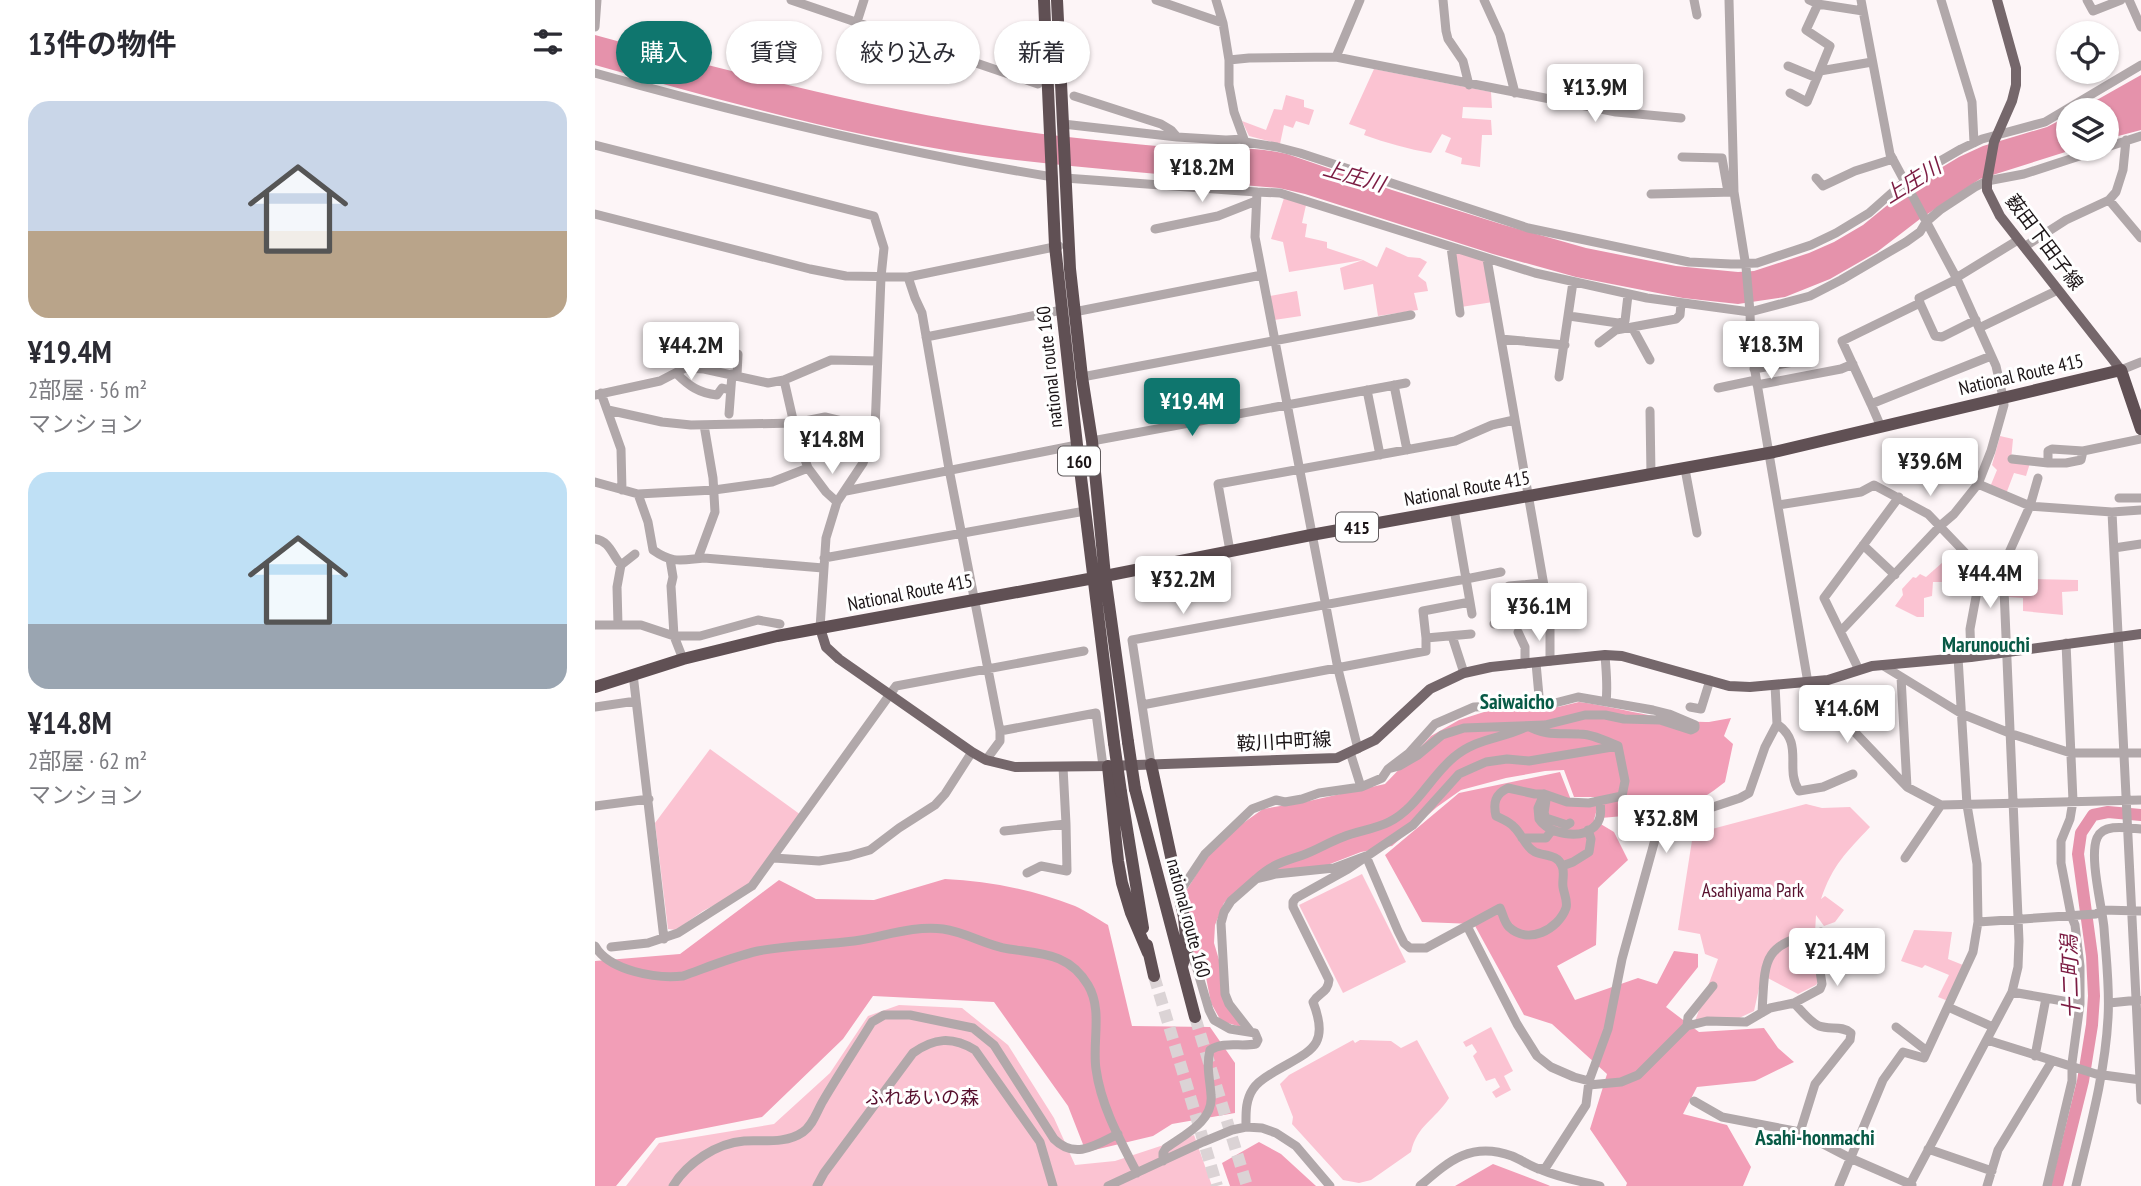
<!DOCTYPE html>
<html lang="ja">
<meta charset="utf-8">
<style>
:root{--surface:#fff;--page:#f7f7f7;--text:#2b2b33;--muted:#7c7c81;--accent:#0f766e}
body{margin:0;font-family:"PT Sans Narrow","Noto Sans JP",sans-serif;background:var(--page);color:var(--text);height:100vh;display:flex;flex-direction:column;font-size:26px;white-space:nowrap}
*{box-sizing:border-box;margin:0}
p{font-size:23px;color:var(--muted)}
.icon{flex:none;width:38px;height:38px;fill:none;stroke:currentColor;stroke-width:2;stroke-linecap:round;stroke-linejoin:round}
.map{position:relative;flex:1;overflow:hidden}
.details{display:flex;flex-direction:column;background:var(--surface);width:595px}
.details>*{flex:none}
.banner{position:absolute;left:21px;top:21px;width:665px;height:63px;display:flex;gap:14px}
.tools{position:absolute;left:1461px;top:21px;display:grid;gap:14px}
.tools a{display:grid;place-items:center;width:63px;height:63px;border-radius:50%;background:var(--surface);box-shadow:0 2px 5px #0004;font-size:35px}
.price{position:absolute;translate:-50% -60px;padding:0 16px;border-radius:7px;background:#fff;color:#222;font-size:23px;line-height:46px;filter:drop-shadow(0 2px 4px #0008)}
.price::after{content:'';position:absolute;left:50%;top:42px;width:21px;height:16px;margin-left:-10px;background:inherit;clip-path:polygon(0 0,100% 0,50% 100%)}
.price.selected{background:var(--accent);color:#fff}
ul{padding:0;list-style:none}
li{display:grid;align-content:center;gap:14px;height:371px;padding:0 28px}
li span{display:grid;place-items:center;height:217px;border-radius:21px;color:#555}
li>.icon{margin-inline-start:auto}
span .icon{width:126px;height:126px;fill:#fffc;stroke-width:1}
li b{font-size:30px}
h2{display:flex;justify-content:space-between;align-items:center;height:84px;padding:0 28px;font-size:30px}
.tag{padding:0 24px;border-radius:32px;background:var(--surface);box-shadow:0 2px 5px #0004;font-size:24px;line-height:63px}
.tag.selected{background:var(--accent);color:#fff}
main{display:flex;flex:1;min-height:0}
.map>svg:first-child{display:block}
</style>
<main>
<section class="details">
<h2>13件の物件<svg class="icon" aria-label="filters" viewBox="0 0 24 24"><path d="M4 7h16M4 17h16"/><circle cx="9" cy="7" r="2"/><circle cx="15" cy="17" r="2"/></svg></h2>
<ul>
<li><span style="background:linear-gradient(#c9d6e8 60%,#b9a48a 0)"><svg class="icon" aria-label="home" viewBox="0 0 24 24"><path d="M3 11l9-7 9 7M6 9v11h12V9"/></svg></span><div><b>¥19.4M</b><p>2部屋 · 56 m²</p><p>マンション</p></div></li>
<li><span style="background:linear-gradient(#bfe0f5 70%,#9aa5b1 0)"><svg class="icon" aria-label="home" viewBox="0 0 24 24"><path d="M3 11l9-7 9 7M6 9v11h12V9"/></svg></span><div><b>¥14.8M</b><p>2部屋 · 62 m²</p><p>マンション</p></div></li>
</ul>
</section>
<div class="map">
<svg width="1546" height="1186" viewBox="0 0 1546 1186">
<rect width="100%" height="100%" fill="#fdf5f7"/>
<path fill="#fbc3d2" d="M779,69L896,92L897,108L868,107L867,118L896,120L897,135H887L885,167L866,164L867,158L850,152L856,138L847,134L836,153C813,149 792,143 769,135L771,130L754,124Z
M691,95L709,100V107L719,110L714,125L701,121L698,128L689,125L685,144L654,136L647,121L671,130L679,109L687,110Z
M689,198L711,205L707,223L712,224L710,237L732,242V248L768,260L782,267L791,247L813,257L825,258L832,262L823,276L831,282L833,291L819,293L823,310L783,316L778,284L749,290L745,268L768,260L694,272L688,242L676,239Z
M857,249L891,259L898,302L866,307Z
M702,291L706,316L679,320L675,296Z
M1405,436L1418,439L1416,460L1435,463L1431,476L1419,473L1411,494L1395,487L1402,470L1397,465Z
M1373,558L1380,565L1369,582H1338L1337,596L1329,598V617H1322L1300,606L1308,595L1307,589L1318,577L1321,578L1325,574L1331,577L1348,562L1354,566L1358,561L1364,566Z
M1423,572L1436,573L1437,579L1483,580V591L1467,592L1468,615L1428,611V598L1414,597L1413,578H1423Z
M115,749L206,815L155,882L141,894L108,911L81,930L73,929L60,823Z
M1211,804L1227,808L1255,807L1275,827C1251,853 1238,864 1226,899L1230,896L1249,910L1240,922L1229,926L1221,915L1219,951L1223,982L1221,985L1203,994L1167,975L1159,1011L1142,1019L1100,1021L1123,959L1110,954L1105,934L1083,930L1098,834Z
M767,874L811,962L748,993L704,905Z
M1319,930L1357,932L1353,959L1368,965L1353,1001L1343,997L1354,975L1330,965L1327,968L1306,961Z
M304,1005L367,1008L413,1045L459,1118L480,1165L520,1161L599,1135L617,1186H31L64,1143L179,1124L235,1073L273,1016Z
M896,1027L918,1071L909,1076L916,1090L901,1098L897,1092L905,1087L900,1078L891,1081L878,1056L882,1052L877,1044L871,1047L868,1042Z
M758,1040L760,1043L765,1040L796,1041L806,1048L822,1040L854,1098C840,1120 822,1125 816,1152L776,1180L764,1183L748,1180L697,1124L698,1117L685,1084L694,1075Z"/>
<path fill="#f29eb7" d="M984,702C1024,707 1075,723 1114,722C1121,721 1129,719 1136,718L1129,736L1138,744L1130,782C1115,794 1101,803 1082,808V814L1068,819L1040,815L1006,818L1002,809L999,820L1019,832L1033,860L1003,888L1001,945L962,966L980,1000L1043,978L1062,984L1079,951L1103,954V967L1071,1007L1104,1032L1169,1028L1183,1048L1199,1062L1160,1081L1102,1087L1088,1114L1132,1125L1156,1167L1148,1186H1031L1032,1183L995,1129L1012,1074L957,1024L929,1015L879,924L827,922L790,855L864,793L965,772L976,800L1002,805L999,797H979L969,770L950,771L911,778L866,790L842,807L797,846L766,852L722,869L663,874L629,903L620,925L619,943L635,997L646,1027L626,1021L616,1003L610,972L596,948L588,896L612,857L644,826L668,809L714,801L790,784L836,736L864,720L889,712L918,708L963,707Z
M350,879C394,881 439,890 480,906C491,911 503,919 513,925L537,1026L615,1027L640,1063V1113L577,1124L558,1136L491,1152L473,1106L399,1002L278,996L248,1039L167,1117L61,1138L21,1186H0V961L85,954L184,880L221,899L279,900Z
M664,1142L686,1154L721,1186H635L627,1163Z
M898,1164L953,1185L955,1186H860Z"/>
<path fill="#e592ab" d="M0,35C128,70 257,103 388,125C465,138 543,144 620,151C644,146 668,149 692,154L797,190L909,225L991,248L1081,266L1143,272L1159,271L1214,253L1239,242L1268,225L1316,186L1364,157L1388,146L1452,127L1473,116L1474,149H1480L1385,179L1325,219L1282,252L1235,279L1190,297L1143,304L1088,298L981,277L898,254L710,194L684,188L635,184L621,179C542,172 462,166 383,155C253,137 126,100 0,65Z
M1546,75V130L1512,139V110H1484Z"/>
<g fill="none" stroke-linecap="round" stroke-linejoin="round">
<path stroke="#e592ab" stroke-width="12" d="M1462,1186L1488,1081L1497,1025L1499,996L1497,956L1483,854L1486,833L1498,815L1513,812L1546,815"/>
<path stroke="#dbd3d5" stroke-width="12" stroke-dasharray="12 6" stroke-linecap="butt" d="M559,976L622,1186
M600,1017L652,1186"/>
<path stroke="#b1a8aa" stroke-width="9" d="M196,0L443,84
M561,0L628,23
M621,0L628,23L634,60V85L639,112L650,142L682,147L705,153L933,228L1094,262L1136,264L1162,263L1216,245L1241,233L1274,213L1309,182L1366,149L1387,139L1450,122L1546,65
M848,0L851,31L853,39L868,61L874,85
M889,0L905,35L920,93
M1099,0L1102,15
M1134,0L1139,192L1151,267L1155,312L1156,348L1213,683L1312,787L1346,805L1546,800
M1214,0L1223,4L1268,11
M1346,0L1377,102L1379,143
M1492,0L1498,11L1526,0
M1534,0L1546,27
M262,22L269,0
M0,27L2,0
M741,57L765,0
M634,60L654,58L741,57L1021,112L1086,118
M1193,66L1222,78
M1225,71L1277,62
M0,73C151,115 303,152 458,177
M1195,93L1212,102L1235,46L1211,30L1223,4
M479,96L566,124L576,130L582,137L631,140L649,139
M468,124L582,137
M650,142L647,191L662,192
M0,145L279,216L289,248L286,277L280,429L268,463L242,502L231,538L225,628
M1512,147L1546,136
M1087,157L1127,158L1133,192
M470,178L647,191
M1221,178L1228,186L1260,171L1298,159
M1056,194L1139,192
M1514,200L1546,238
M0,214L215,269L251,276L313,277L464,246
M560,229L623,216L661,201
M856,247L865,313
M1429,247L1471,220L1514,200L1521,192L1528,170L1531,140
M892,259L955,620V661
M313,277L320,298L327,313L354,469L405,731V741L391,760
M1361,278L1423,240
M1325,303L1340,336L1347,337L1381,320
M479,312L667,275
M974,316L1023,323L1030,321L1033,295
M1037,327L1055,360
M1384,328L1463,290
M331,337L467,310
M906,339L970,345
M1004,343L1021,330L1081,319L1085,315L1086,304
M1159,369L1216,359
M1526,370L1546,362
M82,374C94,386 104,393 122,395L127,388L135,390
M142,376L143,354
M487,377L816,315
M964,377L978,282
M189,380L202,437L213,468L231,492L242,502
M799,385L812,450
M1162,385L1246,369L1258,364
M1123,388L1161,380
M772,390L785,455
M6,393L26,449L27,490
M0,395L65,381L90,368L109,369L173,383L189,380L236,360L282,361
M1276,404L1247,341L1325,303L1324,298L1362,279
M13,410L67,422L96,425L200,423L230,417L280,429
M1055,411L1056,475
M134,414L137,374
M1286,427L1276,404L1396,356
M497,441L811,383
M1488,451L1486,460L1471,463H1453V451L1457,449L1488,451L1546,439
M1417,459L1453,463
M1090,469L1102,533
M0,482L43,494L119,490L177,482L213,468
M1383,484L1435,506L1517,512L1546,510
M251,491L482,445
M43,494L53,522L58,550C78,564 86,560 109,558L228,568
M1524,498H1546
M1183,505L1266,492L1279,485L1333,514L1380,563L1387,565L1408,566
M1517,512L1546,1100
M0,539C15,541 17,555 26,565L40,554
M1268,545L1300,575
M1519,548L1546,544
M635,551L623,484L860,441L897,425L919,420
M103,558L120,512L118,478L109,425
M229,558L490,511
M75,559L78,577L76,586L79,636H105L163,620L185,624
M875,602L871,579L906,572
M899,624L911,623L914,619V586L948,583
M0,625H46L79,636L88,659
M23,625L22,587L26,565
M1246,631L1345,526L1359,514L1383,484L1396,451L1409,405L1408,397L1401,366L1362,279L1295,154L1266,0
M923,632L930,647V664
M857,636L869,673
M831,638L828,611L875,602L877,614
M1010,655C1011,671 1013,686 1011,702
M1376,657L1375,629L1383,586L1374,577L1383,564
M941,663L944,696
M1287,665L1367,714L1417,734L1476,753H1546
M1264,670L1229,598L1304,497
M38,674L69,939
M1306,677L1312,787
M547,705L831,651V638L876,634
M0,707L41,701
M1095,707L1106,709L1115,680
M1182,724C1210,744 1189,768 1204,791L1228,787L1258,774
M405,731L501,713L508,766
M763,749L743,669L660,237L662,192L685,193L940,273L1052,298L1155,312L1215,296L1246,280L1311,242L1325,232L1331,222L1345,210L1380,187L1392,181L1429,174L1506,149
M755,752L766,787L787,778L793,769L814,753L840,724L879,707L956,704L983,697L1058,710L1074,714L1100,725V728L1096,730L1065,720L1029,719L1010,715H990L950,725L869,728L847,735L823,755L804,766L793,769
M556,764L537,640L871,579L859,509
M949,794L943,808L944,819C954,834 985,840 999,827C1007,820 1006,810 1005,801
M951,800L949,813L951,818L972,825L975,823
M0,806L54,799
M409,831L471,824L468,767
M927,838H951L957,830
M179,858L224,861L254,856L275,850L304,828L340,805L350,794L377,752
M1310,858L1346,805
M967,866L978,862L994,852L996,839L993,830
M432,873L446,866L472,871L471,824
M661,879C677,864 688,862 708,855C722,850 734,842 748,837C763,831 780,829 794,822C822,808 835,777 859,757C883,737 908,739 933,726C949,736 966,733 984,734C997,734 1011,741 1023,746
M584,893L610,854L657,809L681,800L690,802L707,799L724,793L766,787
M1383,922L1501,914L1507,910L1546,911
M872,926L922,1024L942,1056L956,1067L979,1077L994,1081
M0,946C14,971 62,979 88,976C113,967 137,957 163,951C195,945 227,945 259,941C287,937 319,925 348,929C371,932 392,946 414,949C447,954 474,953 493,985C508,1010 497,1042 501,1069C506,1106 525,1140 542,1173
M16,947L53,943L83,933L157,886L301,686L489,651
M1417,992L1451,998L1440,1056
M1451,998L1485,1004
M1199,1003L1225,989L1227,984L1222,951L1223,933L1226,932
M1514,1003L1544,1000
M1353,1007L1398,1027
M1167,1013C1170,961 1166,944 1223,933
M1092,1026L1093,1017L1118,986
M1301,1027L1332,1051
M1392,1040L1501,1074L1546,1080
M994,1085L1026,1082L1043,1075L1092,1026L1112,1021L1151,1022L1175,1008L1199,1003C1206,1010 1215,1022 1224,1026C1235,1030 1247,1025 1256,1033L1255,1040L1220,1084L1205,1132
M1099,1101L1127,1117L1205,1132L1255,1158L1317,1185
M651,1127C651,1114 650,1101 658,1089C663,1081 671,1077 679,1072C714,1051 736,1048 718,1002C724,992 733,993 734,980L698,907V902L701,898L753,869L818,825L864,774L891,762L912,759L934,761L1023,746L1030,781L1027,796L994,803L972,802L949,794H940L913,788C900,794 898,803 901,816C907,819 915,822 919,827C927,834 930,847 940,852C949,856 963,854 967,866C970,872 967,880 968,887C969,894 973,901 971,908C963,930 933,945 914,927C909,922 908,914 905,908L831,948H815L809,943L803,931L771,856L739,868L681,874L661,879L636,901L629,912L626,923L630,994L634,1004L655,1031
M1333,1149L1397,1171
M568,1161V1153L571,1148C589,1135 619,1121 616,1095C615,1079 611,1067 615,1050C629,1041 645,1047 661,1044L663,1040L660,1033L635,1029L619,1020L614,1010L601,966L592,949
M943,1169L951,1167L991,1105L994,1081L1013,1029L1027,959L1061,836L1067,824L1145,798L1154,793L1170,747L1182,724L1180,685
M78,1186C92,1163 122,1143 149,1141C168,1140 191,1144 208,1132C218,1125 222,1111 228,1101C244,1074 261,1048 277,1022L289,1015H315L378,1028L399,1045L459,1139C480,1160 501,1145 523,1134
M222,1186L229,1173L318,1053C339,1038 357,1036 380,1050L445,1142L458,1186
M513,1186L608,1142L637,1130L651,1127L667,1128L681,1133L701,1146L735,1186
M825,1186C854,1161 876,1141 917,1156C927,1160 936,1167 947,1170C966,1178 985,1181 1005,1186
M1244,1186L1288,1080L1308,1052L1329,1058L1378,952L1383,922L1382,864L1372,805L1363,657
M1314,1186L1417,992L1423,967L1424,941L1408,566L1435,506L1443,478
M1392,1186L1403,1150L1457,1061
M1452,1186L1477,1081V1063L1485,1004V966L1480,925L1476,915L1466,863V841L1475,819L1478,801L1471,643
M1481,1186C1494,1131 1510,1075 1513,1018C1515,988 1511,958 1509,928C1507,906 1494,857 1502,838C1508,823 1533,828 1546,829"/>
<path stroke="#75676b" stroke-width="10" d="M1402,0L1421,68V85L1417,101L1399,142L1392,181V190L1405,216L1526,370
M225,628L231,647L244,659L377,752L391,760L420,767L513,766L742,758L780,740L835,689L869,673L896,667L1010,655L1027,656L1134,686L1155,687L1233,680L1277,666L1376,657L1546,634"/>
<path stroke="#605054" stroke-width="12" d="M449,0L460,246L482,445L519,743
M462,0L475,269L487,377L497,441L510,576L533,742
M0,687L88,659L182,636L510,576L716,535L1179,452L1526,370L1546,429
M556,764L589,917L592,949L587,966
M513,766L523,861L527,883L536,913L553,953
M540,789L600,1017
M526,792L548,928
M552,945L559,976"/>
<path stroke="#605054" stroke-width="12" d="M533,742L540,789
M519,743L526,792"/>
</g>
<g text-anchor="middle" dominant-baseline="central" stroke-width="6" stroke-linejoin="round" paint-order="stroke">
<g fill="#fff" stroke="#5f5a5c" stroke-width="2">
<rect x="463" y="446.5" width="42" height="29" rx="5"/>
<rect x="741" y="512.5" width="42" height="29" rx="5"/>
</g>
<g font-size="18" font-weight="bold" fill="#1b1416">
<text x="484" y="461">160</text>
<text x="762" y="527">415</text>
</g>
<g font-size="19" fill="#1b1416" stroke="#fff">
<text transform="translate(1450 242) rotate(53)">薮田下田子線</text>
<text transform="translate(454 367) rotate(-96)">national route 160</text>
<text transform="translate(1426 374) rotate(-13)">National Route 415</text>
<text transform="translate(872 488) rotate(-10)">National Route 415</text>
<text transform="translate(315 592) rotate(-11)">National Route 415</text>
<text transform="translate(689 741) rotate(-3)">鞍川中町線</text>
<text transform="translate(594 918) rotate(75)">national route 160</text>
</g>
<g font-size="19" fill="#570f2d" stroke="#fff">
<text x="1158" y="890">Asahiyama Park</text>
<text x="327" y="1097">ふれあいの森</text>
</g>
<g font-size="21" font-style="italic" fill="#7c1c43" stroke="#fff">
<text transform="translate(759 176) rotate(16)">上庄川</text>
<text transform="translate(1317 181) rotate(-32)">上庄川</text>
<text transform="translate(1475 977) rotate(-92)">十二町潟</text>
</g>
<g font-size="21" font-weight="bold" fill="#085a46" stroke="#fff">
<text x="1391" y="644">Marunouchi</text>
<text x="922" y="701">Saiwaicho</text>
<text x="1220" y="1137">Asahi-honmachi</text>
</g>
</g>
</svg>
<div class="tools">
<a><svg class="icon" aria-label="locate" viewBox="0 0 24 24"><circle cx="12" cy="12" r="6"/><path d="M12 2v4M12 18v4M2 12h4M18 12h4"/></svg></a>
<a><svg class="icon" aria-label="layers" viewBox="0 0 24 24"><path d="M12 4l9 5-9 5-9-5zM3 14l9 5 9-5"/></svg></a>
</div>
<b class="price" style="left:1000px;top:124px">¥13.9M</b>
<b class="price" style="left:607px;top:204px">¥18.2M</b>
<b class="price" style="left:1176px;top:381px">¥18.3M</b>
<b class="price" style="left:96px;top:382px">¥44.2M</b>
<b class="price selected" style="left:597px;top:438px">¥19.4M</b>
<b class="price" style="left:237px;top:476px">¥14.8M</b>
<b class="price" style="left:1335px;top:498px">¥39.6M</b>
<b class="price" style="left:1395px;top:610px">¥44.4M</b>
<b class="price" style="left:588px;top:616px">¥32.2M</b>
<b class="price" style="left:944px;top:643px">¥36.1M</b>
<b class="price" style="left:1252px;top:745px">¥14.6M</b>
<b class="price" style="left:1071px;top:855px">¥32.8M</b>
<b class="price" style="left:1242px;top:988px">¥21.4M</b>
<div class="banner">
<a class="tag selected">購入</a>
<a class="tag">賃貸</a>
<a class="tag">絞り込み</a>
<a class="tag">新着</a>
</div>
</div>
</main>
